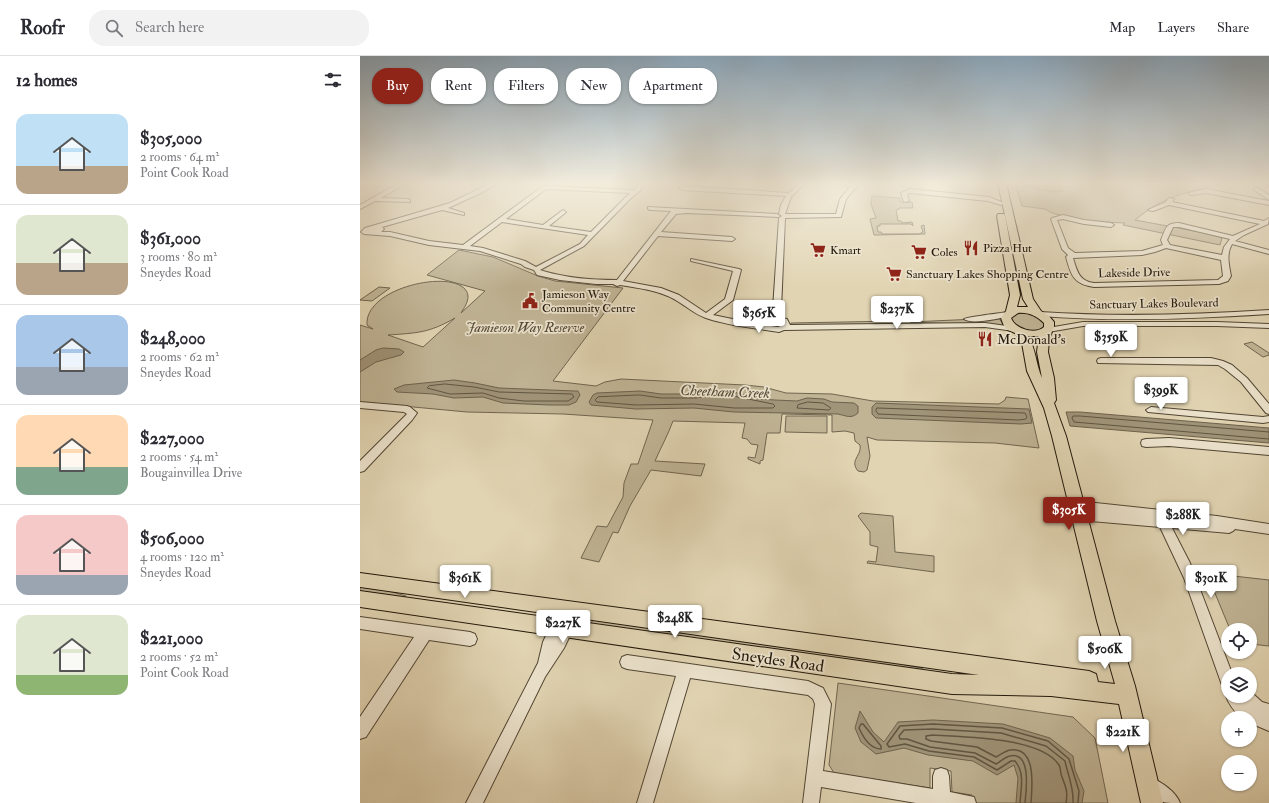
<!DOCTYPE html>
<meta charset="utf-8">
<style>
:root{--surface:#fff;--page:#f2f2f3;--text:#2b2b33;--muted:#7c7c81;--line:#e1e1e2;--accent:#8f2418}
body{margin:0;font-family:"IM FELL Double Pica",serif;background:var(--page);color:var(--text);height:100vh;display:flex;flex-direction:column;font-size:15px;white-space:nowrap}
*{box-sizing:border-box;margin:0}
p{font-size:13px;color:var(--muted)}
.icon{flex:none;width:22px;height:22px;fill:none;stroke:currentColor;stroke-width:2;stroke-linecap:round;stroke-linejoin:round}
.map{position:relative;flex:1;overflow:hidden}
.panel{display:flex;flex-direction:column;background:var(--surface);width:360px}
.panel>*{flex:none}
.hud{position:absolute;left:12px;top:12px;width:380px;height:36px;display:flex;gap:8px}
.controls{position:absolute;left:861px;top:567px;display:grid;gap:8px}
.controls a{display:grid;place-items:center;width:36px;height:36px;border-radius:50%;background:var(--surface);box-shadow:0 1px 3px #0004;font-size:20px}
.price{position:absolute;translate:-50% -34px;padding:0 9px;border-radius:4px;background:#fff;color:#222;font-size:13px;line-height:26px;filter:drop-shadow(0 1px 2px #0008)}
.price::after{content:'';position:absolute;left:50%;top:24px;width:12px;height:9px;margin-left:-6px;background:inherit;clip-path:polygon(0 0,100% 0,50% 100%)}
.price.active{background:var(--accent);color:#fff}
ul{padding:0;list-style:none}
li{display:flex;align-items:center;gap:12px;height:100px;padding:0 16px}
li+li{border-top:1px solid var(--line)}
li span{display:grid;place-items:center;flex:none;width:112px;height:80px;border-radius:12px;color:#555}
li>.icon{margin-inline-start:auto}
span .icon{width:48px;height:48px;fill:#fffc;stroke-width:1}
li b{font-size:17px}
h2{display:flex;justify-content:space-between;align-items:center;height:48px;padding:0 16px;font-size:17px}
.tag{padding:0 14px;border-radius:16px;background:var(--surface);box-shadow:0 1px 3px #0004;font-size:14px;line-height:36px}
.tag.active{background:var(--accent);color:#fff}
header{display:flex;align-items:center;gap:24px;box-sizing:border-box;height:56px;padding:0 20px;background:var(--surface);border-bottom:1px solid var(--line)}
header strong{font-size:19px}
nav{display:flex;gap:22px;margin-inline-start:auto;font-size:14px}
.search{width:280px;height:36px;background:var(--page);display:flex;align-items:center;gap:10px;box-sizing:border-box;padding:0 14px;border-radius:16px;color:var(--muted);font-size:15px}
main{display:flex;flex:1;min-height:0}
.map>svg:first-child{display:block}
</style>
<header>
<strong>Roofr</strong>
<div class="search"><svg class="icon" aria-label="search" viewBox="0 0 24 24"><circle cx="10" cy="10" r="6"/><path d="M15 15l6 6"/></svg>Search here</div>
<nav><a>Map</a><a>Layers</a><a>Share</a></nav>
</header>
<main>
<section class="panel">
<h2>12 homes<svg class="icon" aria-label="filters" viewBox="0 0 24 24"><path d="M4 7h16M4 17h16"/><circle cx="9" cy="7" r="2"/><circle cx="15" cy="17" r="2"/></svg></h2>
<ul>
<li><span style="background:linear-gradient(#bfe0f5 65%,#b9a48a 0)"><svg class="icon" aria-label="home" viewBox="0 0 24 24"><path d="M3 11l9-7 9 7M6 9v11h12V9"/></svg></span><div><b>$305,000</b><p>2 rooms · 64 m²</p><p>Point Cook Road</p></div></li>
<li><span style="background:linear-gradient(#dfe7d0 60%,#b9a48a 0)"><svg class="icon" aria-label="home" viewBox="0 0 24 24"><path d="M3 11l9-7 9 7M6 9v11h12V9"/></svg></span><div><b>$361,000</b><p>3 rooms · 80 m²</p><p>Sneydes Road</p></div></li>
<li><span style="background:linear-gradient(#a9c7e8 65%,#9aa5b1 0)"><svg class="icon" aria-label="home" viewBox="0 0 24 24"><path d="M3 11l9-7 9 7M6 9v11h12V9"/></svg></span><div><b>$248,000</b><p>2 rooms · 62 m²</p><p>Sneydes Road</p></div></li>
<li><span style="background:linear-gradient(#ffd9b3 65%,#7fa58c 0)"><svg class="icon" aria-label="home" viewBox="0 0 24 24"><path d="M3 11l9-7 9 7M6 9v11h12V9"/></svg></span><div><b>$227,000</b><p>2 rooms · 54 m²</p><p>Bougainvillea Drive</p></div></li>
<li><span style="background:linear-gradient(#f6c9c9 75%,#9aa5b1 0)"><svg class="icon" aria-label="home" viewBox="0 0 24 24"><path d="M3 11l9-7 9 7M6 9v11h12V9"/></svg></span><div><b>$506,000</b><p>4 rooms · 120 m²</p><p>Sneydes Road</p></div></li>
<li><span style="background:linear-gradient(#dfe7d0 75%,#8fb573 0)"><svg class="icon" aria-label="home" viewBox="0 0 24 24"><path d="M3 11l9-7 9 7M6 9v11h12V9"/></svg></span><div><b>$221,000</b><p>2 rooms · 52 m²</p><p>Point Cook Road</p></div></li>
</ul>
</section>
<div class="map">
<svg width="909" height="747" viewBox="0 0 909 747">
<rect width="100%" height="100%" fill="#e1d4b2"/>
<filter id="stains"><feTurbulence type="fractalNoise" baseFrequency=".005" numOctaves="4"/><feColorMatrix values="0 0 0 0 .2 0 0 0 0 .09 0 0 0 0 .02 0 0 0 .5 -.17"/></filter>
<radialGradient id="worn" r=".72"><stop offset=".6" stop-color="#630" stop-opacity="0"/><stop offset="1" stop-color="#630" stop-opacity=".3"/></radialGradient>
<path fill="#c0b495" stroke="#706650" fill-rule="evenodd" d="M655,127H865C828,136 805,139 775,164L856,179L862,182L860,189L763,169L765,167L723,165L692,157L685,153L662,150Z
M512,140L540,142V146H552L553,152H539V153L536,154L538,165H541L542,167L552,166L553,170L551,168H520V170H517L518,176H521L522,178H559L563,176L561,170L564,169L565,178L514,179L510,163L516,162L511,148Z
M99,194L133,201L178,220L195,225L263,232L193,325L236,330L245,326L261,323L385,329L404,331L426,337L472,338L513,345L639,348L645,344L646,341L668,343L679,392L635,387L517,384L507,381L510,400L507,414L504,416L498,415C489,404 502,400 500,389L495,385L494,377L485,375L472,376V359L422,358L420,377H407L403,404L400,405V408L388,403V401L395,402L398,389L391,388L387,383L382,382L385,367L313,365C308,379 301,391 295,405L345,408L341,420L291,414L270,450L258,477L253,476L239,506L221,502L237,470L247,471L263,441L264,427L271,408H278L293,364L203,358L107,356L0,346V269L13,273L7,269C4,229 105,210 108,240C108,247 104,252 101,257L125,235L67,219ZM95,262L63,291L28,279C57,277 69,277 95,262Z
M19,231L30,232L12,245L0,244Z
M665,257L675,259L684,267V270C675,281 659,272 651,264V262L656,258Z
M639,262L644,270L550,266Z
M537,265L539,267L536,268L430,270L431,267Z
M892,286L909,297V299L903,301L884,288Z
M426,360H467V377L425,376Z
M501,457L533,460L535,496L574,500V516L507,507L508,505L516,506L518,491L510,489V476L498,460Z
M838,516L909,524V590L890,588V574H868L869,571L852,530L840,521Z
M0,529L22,533L46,540L44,544L0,538Z
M234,561L524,603L545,609L562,612L563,616L230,570Z
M478,627L713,661L735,682L748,747H613L612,739L592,736L591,715L570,712V732L474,717L469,709Z"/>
<path fill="#a09479" stroke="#6d624d" d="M664,127H697L703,135C695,139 677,131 666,131Z
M23,292L39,293L44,296L41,299L16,306L0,316V304L16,294Z
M94,324L115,327L139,332L215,335H218L220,339L216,346L209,349H189L143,347L123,341L94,342L73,338L37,336L34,333L44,329Z
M280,335L301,338H336L352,335L374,336L399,343L415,344L437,345L447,342L464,343L472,346L494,347L498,350V357C491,363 487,360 478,358L374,356L334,352L276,353L231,349L229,346L233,339L237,337Z
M516,347L669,353L672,367L661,368L516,362L512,358V351Z
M706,356H720L909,372V387L710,370Z
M500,655L513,676L524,686L538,666L573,664L643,668L690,682L713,700L715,714L724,735L722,747H656L658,722L654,709L637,719L613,705L568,699L544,692L516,698L501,686L495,672Z"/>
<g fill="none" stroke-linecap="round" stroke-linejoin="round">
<path stroke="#605642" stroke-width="1" d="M85,328L114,331L139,336L212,338L214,341L208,345H164L139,342L123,337L90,338L67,332L69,330Z
M280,339L301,342H336L353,339L373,340L413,348L415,350L413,352H374L334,348L276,349L237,346L235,344L238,341Z
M448,346L463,347L471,352L469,354L437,352L438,349Z
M517,352L665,357L667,361L666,363L659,364L518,358L516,355Z
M909,376L720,360H713L712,362L714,366L909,383"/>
<path stroke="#605642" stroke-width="1.5" d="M501,668H503L521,690V693C510,693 503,681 499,672Z
M660,747C661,732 665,717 655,705H651L637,714L614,701L569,695L545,688L529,691L527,688L540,670L573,668L642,672L688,685L709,703L719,735L718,747
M665,747C666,736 672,695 650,700C645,701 640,706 636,708L615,697L570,691L547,683H540L539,680L544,674L573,673L641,677L686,690L705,705C708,720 714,731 713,747
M671,747C672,731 677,690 650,694C645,695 640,699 636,701L617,691L571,685L566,683V680L573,679C603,681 681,681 699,709C701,712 700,717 702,721C706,732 708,735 706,747"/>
<defs>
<path id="minor" d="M39,127H46L21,142L48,143L50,144V146L15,145L0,153V149Z
M131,127H138L123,136L88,152L104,157V159L82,154L22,171L24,173L21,176H30L69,185L103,189L183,130L274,134L278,129H282L281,134L271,142L224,190L180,214L183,215C207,222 231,224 257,224L311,155L290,154L288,153V151L417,158L420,160L419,161L326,157L316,158L301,176L372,181L375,183L372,185L298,180L263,225L301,232L319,239L346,257L365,243L373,215L331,205V203L379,213L381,214L373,244L353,259L402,269L404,264L409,263L413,253L419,162L422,160L419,158L421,149L426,140L322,134L319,132L322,130L429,137L439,127H445L431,141L425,158H476L480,143L490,131L478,127H498V129L486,143L481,161L425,162L421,253L417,261L427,263L430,269L625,267L654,271L658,273L654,275L625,271L424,274L419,276C395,272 369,270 346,262C334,258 325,249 314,243C298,234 278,232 260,229L257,230L253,228H236L200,224L177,219L174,214L165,211L161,208L120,195L69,189L30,180L4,178L1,176L5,172L90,147ZM186,133L270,137L231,176L189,170L205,157L206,156L203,154L183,169L146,163ZM142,166L228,179L220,188L176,211L165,205L123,192L110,190ZM416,266L421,267L422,269L418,271L411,270V267Z
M904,127H909V130Z
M894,132H898L909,139V144L894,134Z
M550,133L629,141L644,147L641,149L628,145L550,137L547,138L549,145L544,146L541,137Z
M846,133L909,145V149L846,137L831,139L828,137Z
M809,142L814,143L812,146L904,165L909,162L908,168L884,179L875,185L909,194V198L872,188C866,198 869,209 871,220L868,225L859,228L734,231C713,228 711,219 706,201L708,199L702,193L691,163L692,162L703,159L724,164L751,167L754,169L751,171L724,168L703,163L697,164L708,192L715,197L782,195L803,189L801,184C806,173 805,167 819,167L873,180L900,168L809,149L793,155L788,154L806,146ZM813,171H819L870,183L864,191L862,199L810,189L807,184ZM806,192L861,204L863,220L858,224L734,227C719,225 717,215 713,202L782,199L795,196Z
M909,254V258C833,263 756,266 680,260L676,258L680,256C756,261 833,259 909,254Z
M648,256L652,258L651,260C641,262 611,269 604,263C607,261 641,257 648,256Z
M723,266H857L909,268V272L857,270H723L688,276L684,274L688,272Z
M741,302H851L863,305L872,309L887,322L909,348V358L906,357L881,326L865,313L858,309L738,307L737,305L738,303Z
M0,346L47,350L50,351L57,357L52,364L4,415L0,416V405L47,358L44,356L0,352Z
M791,351L903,361L909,360V366L903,367L788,356L786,354Z
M809,382L909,391V399L809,390L786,391L782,390L781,387L782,384L786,383Z
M717,445L857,460L909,468V478L875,473L873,475L869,477L812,472L830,507L870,612L872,618H868V634L863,632L824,522L800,471L719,464L715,462L713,459L715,456L718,455L713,453L711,450L713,447Z
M206,546L211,549L215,548L220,550L222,554L204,592L185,621L123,747H106L178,607L183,586L201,548Z
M0,561L110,576L115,578L117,583L115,588L110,590L69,584L6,681L0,683V661L54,581L0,573Z
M267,599L448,625L463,632L471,648L463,715L573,733V720L575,714L581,712L587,714L589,720L590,736L614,741L616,747H556L461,731L459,747H443L455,648L453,643L448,639L330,622L293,747H277L316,620L267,613L262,611L260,606L262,601Z
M868,635V640H890V635L902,646L909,648V675L890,667V662H882C875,656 869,649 866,640Z
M791,722C802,726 816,736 820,747C804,747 790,747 783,730L785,724Z"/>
<path id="major" d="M638,127H646L673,243L681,255L689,260L694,266V271L689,283L688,296L694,322L696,344L694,347L706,380L755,565L775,630L803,747H781L759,648L691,640L592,638L0,551V535L592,618L619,619L0,531V517L729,615L736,618L738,626L755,628L737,565L692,380L684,352L667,315L662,287L655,277L648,274L644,270L641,262L646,255L650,239L637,160L638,158H644L645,160L660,239L657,251H668L663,243ZM658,257C668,256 677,260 684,267V271C675,279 655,273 651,262ZM668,280H679L677,296L682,322C676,309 676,293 668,280Z"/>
</defs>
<use href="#minor" stroke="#514634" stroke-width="2"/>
<use href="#major" stroke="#21170a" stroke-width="2"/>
<use href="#minor" fill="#ece3cd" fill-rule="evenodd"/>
<use href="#major" fill="#e1d4b2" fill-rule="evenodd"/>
</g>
<linearGradient id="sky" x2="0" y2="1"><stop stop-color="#8ba7bc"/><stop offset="0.55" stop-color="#f2ecdc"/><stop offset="1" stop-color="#f2ecdc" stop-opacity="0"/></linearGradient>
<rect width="909" height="232" fill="url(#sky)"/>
<defs>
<symbol id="restaurant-bare" viewBox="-9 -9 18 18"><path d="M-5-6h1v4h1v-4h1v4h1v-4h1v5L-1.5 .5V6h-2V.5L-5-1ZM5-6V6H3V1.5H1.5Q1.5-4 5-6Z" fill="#8f2418" stroke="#ece3cd" stroke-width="2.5" paint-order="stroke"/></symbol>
<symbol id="supermarket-bare" viewBox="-9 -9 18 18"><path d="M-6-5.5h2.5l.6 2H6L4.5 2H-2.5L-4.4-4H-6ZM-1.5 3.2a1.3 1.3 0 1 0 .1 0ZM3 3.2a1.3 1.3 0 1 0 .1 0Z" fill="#8f2418" stroke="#ece3cd" stroke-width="2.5" paint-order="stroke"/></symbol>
<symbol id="civic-bare" viewBox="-9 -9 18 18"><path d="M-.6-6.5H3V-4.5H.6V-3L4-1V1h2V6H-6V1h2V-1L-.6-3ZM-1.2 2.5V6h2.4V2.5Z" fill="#8f2418" stroke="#ece3cd" stroke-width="2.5" paint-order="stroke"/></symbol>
</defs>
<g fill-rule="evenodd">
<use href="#restaurant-bare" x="600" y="181" width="22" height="22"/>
<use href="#supermarket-bare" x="447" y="183" width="22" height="22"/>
<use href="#supermarket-bare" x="548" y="185" width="22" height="22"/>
<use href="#supermarket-bare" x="523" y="207" width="22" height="22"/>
<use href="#civic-bare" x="159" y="234" width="22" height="22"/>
<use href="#restaurant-bare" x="614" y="272" width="22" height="22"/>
</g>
<g text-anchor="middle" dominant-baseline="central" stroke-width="3.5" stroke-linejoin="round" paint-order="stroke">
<g font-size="12" fill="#21170a" stroke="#ece3cd" text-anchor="start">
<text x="623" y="192">Pizza Hut</text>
<text x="470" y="194">Kmart</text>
<text x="571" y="196">Coles</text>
<text x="546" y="218">Sanctuary Lakes Shopping Centre</text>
<text x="182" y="238">Jamieson Way<tspan x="182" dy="14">Community Centre</tspan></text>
</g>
<g font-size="12" fill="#21170a" stroke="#ece3cd">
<text transform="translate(774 217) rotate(-1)">Lakeside Drive</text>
<text transform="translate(794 248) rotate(-1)">Sanctuary Lakes Boulevard</text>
</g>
<g font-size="14" font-style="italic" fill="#514634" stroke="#ece3cd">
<text x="165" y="271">Jamieson Way Reserve</text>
</g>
<g font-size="14" fill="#21170a" stroke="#ece3cd" text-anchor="start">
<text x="637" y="283">McDonald's</text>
</g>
<g font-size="15" font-style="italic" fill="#544936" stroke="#ece3cd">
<text transform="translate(365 336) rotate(2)">Cheetham Creek</text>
</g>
<g font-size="17" fill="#21170a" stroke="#ece3cd">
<text transform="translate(418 604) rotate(8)">Sneydes Road</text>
</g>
</g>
<rect width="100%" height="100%" filter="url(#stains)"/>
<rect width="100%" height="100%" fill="url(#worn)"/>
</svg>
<div class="controls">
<a><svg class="icon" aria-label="locate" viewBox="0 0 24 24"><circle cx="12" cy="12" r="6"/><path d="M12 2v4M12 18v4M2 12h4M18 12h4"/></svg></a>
<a><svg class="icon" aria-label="layers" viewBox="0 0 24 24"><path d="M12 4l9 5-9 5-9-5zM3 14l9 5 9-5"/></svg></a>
<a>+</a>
<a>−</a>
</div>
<b class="price" style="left:537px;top:274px">$237K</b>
<b class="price" style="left:399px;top:278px">$365K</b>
<b class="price" style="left:751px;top:302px">$359K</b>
<b class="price" style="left:801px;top:355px">$399K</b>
<b class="price active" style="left:709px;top:475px">$305K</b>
<b class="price" style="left:823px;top:480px">$288K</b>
<b class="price" style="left:105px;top:543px">$361K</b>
<b class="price" style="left:851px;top:543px">$301K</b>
<b class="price" style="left:315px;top:583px">$248K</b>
<b class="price" style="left:203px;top:588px">$227K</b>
<b class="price" style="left:745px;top:614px">$506K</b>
<b class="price" style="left:763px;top:697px">$221K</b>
<div class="hud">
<a class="tag active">Buy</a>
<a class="tag">Rent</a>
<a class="tag">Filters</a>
<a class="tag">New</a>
<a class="tag">Apartment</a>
</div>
</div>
</main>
